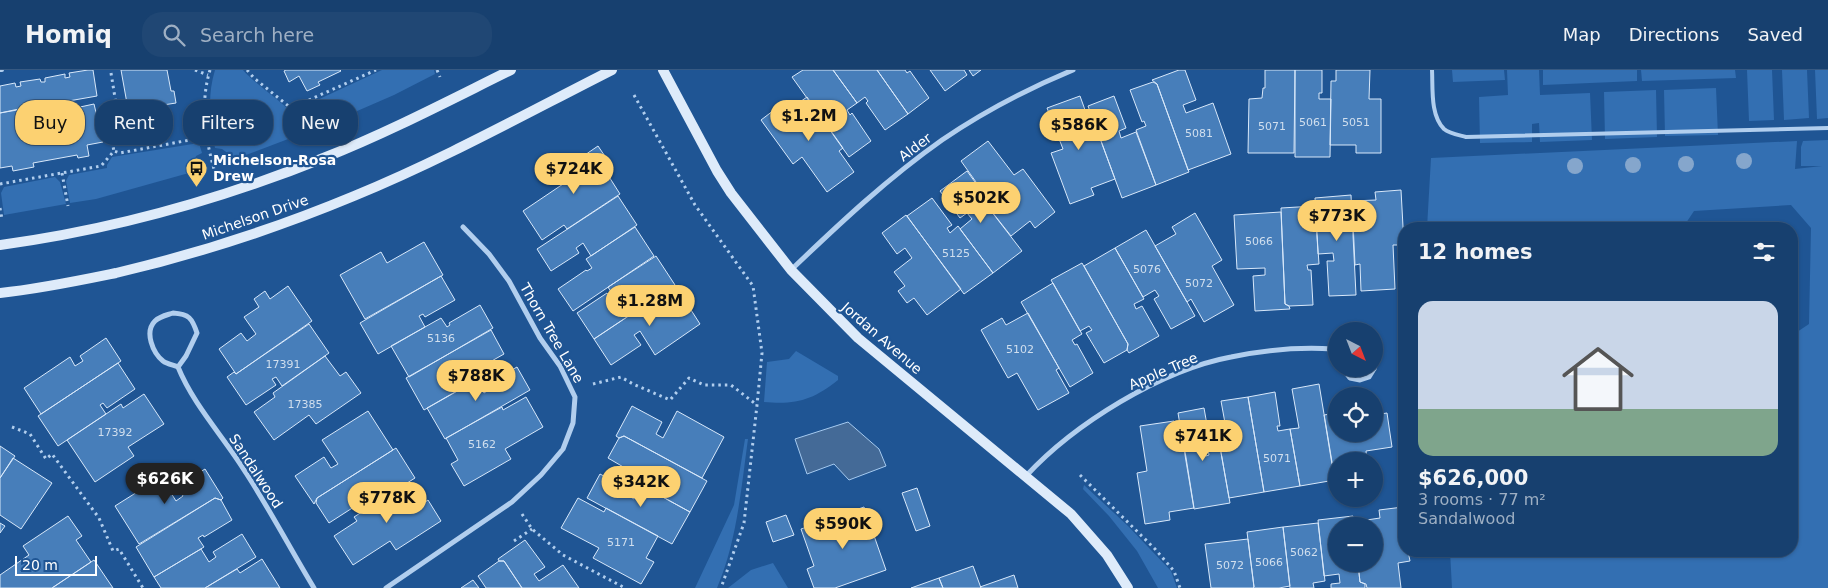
<!DOCTYPE html>
<meta charset="utf-8">
<style>
:root{--surface:#17406f;--page:#204774;--text:#f1f3f6;--muted:#9eafc3;--line:#365982;--accent:#fcd171}
body{margin:0;font-family:"DejaVu Sans",sans-serif;background:var(--page);color:var(--text);height:100vh;display:flex;flex-direction:column;font-size:19px;white-space:nowrap}
*{box-sizing:border-box;margin:0}
p{font-size:16px;color:var(--muted)}
.icon{flex:none;width:28px;height:28px;fill:none;stroke:currentColor;stroke-width:2;stroke-linecap:round;stroke-linejoin:round}
.map{position:relative;flex:1;overflow:hidden}
.drawer{position:absolute;left:1398px;top:152px;width:400px;height:335px;display:flex;flex-direction:column;background:var(--surface);border-radius:20px;box-shadow:0 1px 4px #0004,0 0 0 1px var(--line)}
.drawer>*{flex:none}
.guide{position:absolute;left:15px;top:30px;width:475px;height:45px;display:flex;gap:10px}
.needle{width:32px;rotate:138deg}
.fabs{position:absolute;left:1328px;top:252px;display:grid;gap:10px}
.fabs a{display:grid;place-items:center;width:55px;height:55px;border-radius:50%;background:var(--surface);box-shadow:0 1px 4px #0004,0 0 0 1px var(--line);font-size:25px}
.scale{position:absolute;left:15px;bottom:12px;width:82px;box-sizing:border-box;padding-left:5px;border:2px solid #fff;border-top:0;font-size:14px;line-height:18px;white-space:nowrap;color:#fff;-webkit-text-stroke:4px #1f5594;paint-order:stroke}
.price{position:absolute;translate:-50% -42px;padding:0 11px;border-radius:18px;background:var(--accent);color:#111;font-size:16px;line-height:32px;filter:drop-shadow(0 1px 2px #0008)}
.price::after{content:'';position:absolute;left:50%;top:30px;width:15px;height:11px;margin-left:-8px;background:inherit;clip-path:polygon(0 0,100% 0,50% 100%)}
.price.on{background:#222;color:#fff}
ul{padding:0;list-style:none}
li{display:grid;align-content:center;gap:10px;height:265px;padding:0 20px}
li span{display:grid;place-items:center;height:155px;border-radius:15px;color:#555}
li>.icon{margin-inline-start:auto}
span .icon{width:90px;height:90px;fill:#fffc;stroke-width:1}
li b{font-size:21px}
h2{display:flex;justify-content:space-between;align-items:center;height:60px;padding:0 20px;font-size:21px}
.chip{padding:0 18px;border-radius:20px;background:var(--surface);box-shadow:0 1px 4px #0004,0 0 0 1px var(--line);font-size:18px;line-height:45px}
.chip.on{background:var(--accent);color:#111}
header{display:flex;align-items:center;gap:30px;box-sizing:border-box;height:70px;padding:0 25px;background:var(--surface);border-bottom:1px solid var(--line)}
header strong{font-size:24px}
nav{display:flex;gap:28px;margin-inline-start:auto;font-size:18px}
.search{width:350px;height:45px;background:var(--page);display:flex;align-items:center;gap:12px;box-sizing:border-box;padding:0 18px;border-radius:20px;color:var(--muted);font-size:19px}
.map>svg:first-child{display:block}
</style>
<header>
<strong>Homiq</strong>
<div class="search"><svg class="icon" aria-label="search" viewBox="0 0 24 24"><circle cx="10" cy="10" r="6"/><path d="M15 15l6 6"/></svg>Search here</div>
<nav><a>Map</a><a>Directions</a><a>Saved</a></nav>
</header>
<div class="map">
<svg width="1828" height="518" viewBox="0 0 1828 518">
<rect width="100%" height="100%" fill="#1f5594"/>
<path fill="#336fb2" d="M215,0H243C261,21 297,38 304,63L230,91L229,84L222,79L215,78C210,52 207,26 215,0Z
M382,0H434L435,4L394,25L318,58L300,42V38Z
M1452,0H1504L1505,10L1453,12Z
M1507,0H1539L1540,25L1590,23L1592,70L1540,72L1539,53L1532,54V72L1480,73L1479,27L1508,25Z
M1543,0H1637V11L1543,15Z
M1641,0H1735L1736,8L1642,11Z
M1747,0H1772L1774,50L1749,51Z
M1782,0H1807L1809,48L1784,50Z
M1815,0H1828V48L1817,49Z
M1716,18L1718,65L1665,66L1664,20Z
M1656,20L1657,67L1605,69L1604,22Z
M1828,70V518H1452L1450,481H1791V266L1809,254L1811,158L1791,135L1694,141L1682,159H1431L1427,158L1431,88L1797,71L1795,99L1822,96H1801V77L1803,71Z
M199,73L202,83L196,86L194,94L196,101L96,129L70,133L66,111L69,105L107,98V95L112,87Z
M55,107L60,112L66,134L4,145L1,123L4,117Z
M796,281L838,306V310C813,330 796,335 764,332L767,292L789,289Z
M745,369H748C741,419 737,471 717,518H695L734,435Z
M1084,415L1128,456L1171,501L1177,518H1158L1137,481L1109,446L1083,419Z
M773,493L788,518H728L751,500Z"/>
<path fill="#446a97" stroke="#a5caf0" d="M848,352L879,379L886,396L849,410L834,394L807,404L795,369Z"/>
<path fill="#477eba" stroke="#d8e8fa" d="M88,0H93L97,26L0,43V16L15,13L16,17L21,16L20,12L40,9L41,12H45V8L65,4V8L70,7L69,3Z
M121,0H167L171,21H174L176,33L163,35L166,51L152,54L151,51L149,52L150,58L157,56L160,67L135,72L134,61H129L125,40L128,39Z
M286,0H340L341,1L318,12L320,15L307,21L299,6L289,12L284,1Z
M803,0H833L857,33L847,40L850,45L852,43L871,71L849,87L792,7Z
M833,0H877L908,44L885,60L866,33L868,31L865,27L857,33Z
M877,0H905L907,3L910,1L929,28L908,44Z
M930,0H964L967,5L945,21Z
M969,0H981L973,6Z
M1179,0H1185L1196,30L1183,35L1186,43L1213,33L1231,84L1188,100L1157,14L1152,10Z
M1265,0H1295L1294,83H1248L1249,29L1262,28L1263,18H1265Z
M1295,0H1322V23H1319V29H1331L1330,87H1295Z
M1336,0H1370L1369,29H1381V83H1356V75H1330L1331,11H1336Z
M1153,12L1157,14L1189,102L1156,115L1136,60L1146,56L1144,51L1142,52L1130,20Z
M1080,26L1089,51L1093,49L1115,109L1091,118L1094,125L1070,134L1051,83L1063,79L1047,38Z
M1114,26L1126,58L1119,61L1121,68L1136,62L1156,115L1122,128L1088,36Z
M807,27L843,78L839,81L854,102L827,122L802,87L793,94L761,50L782,34L787,41Z
M94,34L103,72L87,75L89,86L78,88L77,85L33,93L34,97L13,101L12,96L0,98V43L33,36L35,48L81,40L80,37Z
M988,71L1014,105L1023,99L1055,142L1035,158L1030,151L1011,166L974,119L976,112L961,91Z
M598,76L613,98L606,102L620,124L567,159L564,155L542,170L523,141L566,112L560,102Z
M967,101L975,112L974,119L1022,181L993,203L960,159L972,149L967,143L960,148L940,121Z
M1401,120L1404,175H1393L1395,219L1361,221L1360,194L1355,195L1352,131L1376,130L1375,122Z
M1351,125L1356,225L1329,226L1327,191H1334L1333,183L1318,184L1315,128Z
M618,126L637,155L591,186L583,173L576,178L579,183L551,201L537,179Z
M932,128L952,155L947,158L950,163L958,156L993,203L964,224L907,146Z
M1315,136L1319,194L1307,195L1308,200H1311L1313,235L1289,236L1285,234L1281,138Z
M1281,142L1285,234L1289,236L1290,239L1255,241L1253,206L1265,205V198L1237,199L1234,145Z
M1195,143L1222,190L1212,196L1234,235L1204,252L1191,229L1187,232L1155,176L1176,164L1172,157Z
M906,145L961,219L927,245L914,228L907,233L898,221L905,216L894,202L912,188L905,178L897,184L882,163Z
M635,157L654,186L573,241L558,219L586,200L587,201L592,198L586,189Z
M1146,160L1195,246L1171,259L1154,229L1159,226L1155,220L1143,227L1115,178Z
M424,172L443,205L365,249L340,205L381,182L387,193Z
M1115,178L1144,229L1134,234L1136,239L1142,236L1159,266L1129,283L1127,280L1128,274L1084,196Z
M656,186L675,215L594,269L577,243L607,223L611,229L614,227L608,217Z
M1082,193L1128,274L1127,280L1104,293L1086,263L1092,260L1089,256L1080,261L1051,210Z
M441,206L455,230L425,247L423,244L419,246L425,257L378,284L360,253Z
M1053,213L1082,264L1072,270L1075,275L1077,274L1093,303L1070,317L1021,232Z
M675,215L700,254L655,285L640,261L634,265L641,275L611,295L594,269Z
M288,216L312,251L236,304L219,279L241,263L247,271L256,264L244,247L259,237L254,229L265,221L270,229Z
M480,235L493,258L409,307L391,276L441,248L447,257L450,255L449,253Z
M1028,243L1059,298L1056,300L1069,323L1038,340L1017,303L1008,308L981,260L1002,248L1006,255Z
M309,254L329,283L282,316L276,307L272,309L276,315L246,335L227,307L234,302L236,304Z
M491,260L504,284L474,301L473,299L469,301L475,311L424,340L406,308Z
M106,268L121,291L41,344L24,318L70,287L75,296L83,291L80,286Z
M325,286L340,306L346,302L361,323L316,354L309,345L274,370L254,342L275,327L273,323Z
M118,293L135,319L107,338L103,333L100,335L106,344L58,376L38,346Z
M517,297L530,320L445,369L427,338L476,310L484,323L490,319L487,314Z
M1319,314L1335,410L1300,416L1290,359L1299,358L1292,319Z
M1275,322L1280,356H1277L1278,361L1290,359L1300,416L1264,422L1248,327Z
M144,324L164,354L128,377L134,386L95,412L67,370L121,334L123,338Z
M526,327L543,357L505,379L511,389L464,416L451,394L458,390L446,368L502,337L503,340Z
M1248,327L1264,422L1229,428L1219,371L1231,369L1230,364H1227L1221,331Z
M632,336L662,352L656,364L663,368L677,341L724,367L702,408L624,366L619,368L616,366Z
M1204,338L1210,372L1203,373L1206,386L1209,385L1208,380L1220,377L1230,433L1194,439L1178,343Z
M368,341L393,380L317,428L314,434L295,406L324,387L331,398L338,394L322,370Z
M1336,343V364H1374V345L1387,343L1392,377L1366,381L1367,391H1336V413H1335L1324,345Z
M1174,351L1178,376L1184,375L1194,438L1169,442L1170,450L1145,454L1137,403L1147,401L1140,356Z
M624,366L707,411L690,442L639,414L644,405L639,402L637,405L608,388L619,368Z
M0,376L15,386L0,408Z
M396,378L415,408L366,439L361,430L356,433L357,435L329,453L316,433L317,428Z
M13,388L52,413L21,459L0,445V408Z
M205,399L223,428L221,430L215,428L139,474L115,436L161,407L176,431L183,426L177,416Z
M600,404L630,420L627,425L634,429L641,415L690,442L672,474L587,428Z
M407,413L421,435L428,430L441,451L396,480L390,471L353,495L334,466L357,451L354,447Z
M917,418L930,456L916,461L902,423Z
M215,428L221,430L232,450L204,467L203,465L198,468L204,477L154,507L136,477Z
M578,428L604,442L606,438L658,466L646,488L654,492L641,514L593,488L599,478L561,458Z
M864,437L886,500L835,518H814L807,499L814,496L801,459Z
M1403,437L1404,481H1408L1410,491L1398,493L1401,518H1367L1366,514L1360,512L1358,494H1374V456H1354L1353,452L1380,448L1379,440Z
M786,445L794,465L773,472L766,452Z
M68,446L82,466L76,470L91,492L52,518H0V505L29,485L23,476Z
M1353,446L1354,456H1336V494H1358L1360,512L1365,514V518H1331V514L1340,513L1339,504L1324,506L1318,450Z
M0,453L5,456L0,463Z
M1318,453L1325,511L1313,513L1314,518H1290L1283,457Z
M1283,457L1290,516L1279,518H1253L1254,517L1247,462Z
M242,464L256,487L205,518H161L154,507L201,479L209,492L216,487L213,482Z
M1248,469L1254,517L1253,518H1211L1205,474Z
M525,470L545,497L534,504L539,511L563,495L579,518H522L504,491H499L498,489Z
M262,489L280,518H205L237,499L240,503Z
M94,490L113,518H52Z
M499,491H504L522,518H486L478,506Z
M973,496L981,518H943L939,508Z
M1014,505L1018,518H981L980,517Z
M939,508L943,518H911Z
M473,510L479,518H461Z"/>
<g fill="none" stroke-linecap="round" stroke-linejoin="round">
<path stroke="#b1ceee" stroke-width="3" stroke-dasharray="2.5 4" stroke-linecap="butt" d="M195,0L208,5
M210,0C200,33 205,67 214,99
M247,0L254,8L297,43L312,64
M437,0L440,7
M111,3L117,40L108,54L114,81
M634,25L695,135L753,216L762,283L757,335L744,453L721,518
M291,38L376,0
M62,103L68,136
M0,114L101,96L114,81L120,83L206,67
M0,138L2,149
M593,314L621,307L633,314L670,330L689,308L704,315H731L757,335
M12,357L30,364L46,389L52,384L99,448L113,481L119,479L143,518
M1080,405L1155,479L1174,501L1180,518
M522,444L532,459L563,485L625,518
M514,471L532,459"/>
<path stroke="#b1ceee" stroke-width="4" d="M0,0H2
M1432,0C1433,18 1430,45 1444,59C1450,64 1459,65 1466,67L1828,58"/>
<path stroke="#b1ceee" stroke-width="5" d="M791,200C839,154 888,108 942,70C983,42 1027,19 1073,0
M173,243C189,244 192,248 197,263L186,286L178,297C173,295 167,294 163,291C153,283 144,262 155,251C160,246 167,245 173,243Z
M1374,278C1377,286 1377,291 1374,299
M178,297C194,336 224,367 246,403C270,440 291,480 314,518
M1343,299L1350,308L1360,310L1369,307L1374,299
M1026,406C1074,354 1161,300 1231,287C1264,280 1300,277 1333,279
M386,518L512,432L541,405L563,379L573,353L575,327L560,296L540,268L509,211L489,184L463,157"/>
<path stroke="#deebfa" stroke-width="10" d="M663,0L717,101L731,123L791,200L858,268L1071,444L1107,485L1128,518
M0,175C111,160 222,129 326,87C389,62 450,30 511,0
M0,223C39,219 77,211 116,203C197,184 277,158 354,126C442,90 527,43 612,0"/>
</g>
<g fill="#85a6cc">
<circle cx="1744" cy="91" r="8"/>
<circle cx="1686" cy="94" r="8"/>
<circle cx="1633" cy="95" r="8"/>
<circle cx="1575" cy="96" r="8"/>
</g>
<defs>
<symbol id="bus-pin" viewBox="-11 -11 22 30"><path d="M0 17L-7.5 6A9.5 9.5 0 1 1 7.5 6Z" fill="#fcd171" stroke="#1f5594"/><path d="M-5-6H5V4H4V6H2V4H-2V6H-4V4H-5ZM-3.5-4V0h7V-4ZM-3.5 1.2v1.5H-2V1.2ZM2 1.2v1.5H3.5V1.2Z" fill="#111"/></symbol>
</defs>
<g fill-rule="evenodd">
<use href="#bus-pin" x="184" y="86" width="25" height="34"/>
</g>
<g text-anchor="middle" dominant-baseline="central" stroke-width="4.5" stroke-linejoin="round" paint-order="stroke">
<g font-size="11" fill="#d1dfee">
<text x="1313" y="52">5061</text>
<text x="1356" y="52">5051</text>
<text x="1272" y="56">5071</text>
<text x="1199" y="63">5081</text>
<text x="1259" y="171">5066</text>
<text x="956" y="183">5125</text>
<text x="1147" y="199">5076</text>
<text x="1199" y="213">5072</text>
<text x="441" y="268">5136</text>
<text x="1020" y="279">5102</text>
<text x="283" y="294">17391</text>
<text x="305" y="334">17385</text>
<text x="115" y="362">17392</text>
<text x="482" y="374">5162</text>
<text x="1277" y="388">5071</text>
<text x="621" y="472">5171</text>
<text x="1304" y="482">5062</text>
<text x="1269" y="492">5066</text>
<text x="1230" y="495">5072</text>
</g>
<g font-size="14" fill="#fff" stroke="#1f5594">
<text transform="translate(915 77) rotate(-37)">Alder</text>
<text transform="translate(255 147) rotate(-19)">Michelson Drive</text>
<text transform="translate(552 263) rotate(60)">Thorn Tree Lane</text>
<text transform="translate(882 268) rotate(41)">Jordan Avenue</text>
<text transform="translate(1163 301) rotate(-23)">Apple Tree</text>
<text transform="translate(256 401) rotate(57)">Sandalwood</text>
</g>
<g font-size="14" font-weight="bold" fill="#fff" stroke="#1f5594" text-anchor="start">
<text x="213" y="90">Michelson-Rosa<tspan x="213" dy="16">Drew</tspan></text>
</g>
</g>
</svg>
<div class="fabs">
<a><svg class="needle" viewBox="-14 -14 28 28"><path d="M0-13l5 13h-10z" fill="#e53935"/><path d="M0 13l5-13h-10z" fill="#9eafc3"/></svg></a>
<a><svg class="icon" aria-label="locate" viewBox="0 0 24 24"><circle cx="12" cy="12" r="6"/><path d="M12 2v4M12 18v4M2 12h4M18 12h4"/></svg></a>
<a>+</a>
<a>−</a>
</div>
<div class="scale">20 m</div>
<b class="price" style="left:809px;top:72px">$1.2M</b>
<b class="price" style="left:1079px;top:81px">$586K</b>
<b class="price" style="left:574px;top:125px">$724K</b>
<b class="price" style="left:981px;top:154px">$502K</b>
<b class="price" style="left:1337px;top:172px">$773K</b>
<b class="price" style="left:650px;top:257px">$1.28M</b>
<b class="price" style="left:476px;top:332px">$788K</b>
<b class="price" style="left:1203px;top:392px">$741K</b>
<b class="price on" style="left:165px;top:435px">$626K</b>
<b class="price" style="left:641px;top:438px">$342K</b>
<b class="price" style="left:387px;top:454px">$778K</b>
<b class="price" style="left:843px;top:480px">$590K</b>
<div class="guide">
<a class="chip on">Buy</a>
<a class="chip">Rent</a>
<a class="chip">Filters</a>
<a class="chip">New</a>
</div>
<section class="drawer">
<h2>12 homes<svg class="icon" aria-label="filters" viewBox="0 0 24 24"><path d="M4 7h16M4 17h16"/><circle cx="9" cy="7" r="2"/><circle cx="15" cy="17" r="2"/></svg></h2>
<ul>
<li><span style="background:linear-gradient(#c9d6e8 70%,#7fa58c 0)"><svg class="icon" aria-label="home" viewBox="0 0 24 24"><path d="M3 11l9-7 9 7M6 9v11h12V9"/></svg></span><div><b>$626,000</b><p>3 rooms · 77 m²</p><p>Sandalwood</p></div></li>
</ul>
</section>
</div>
